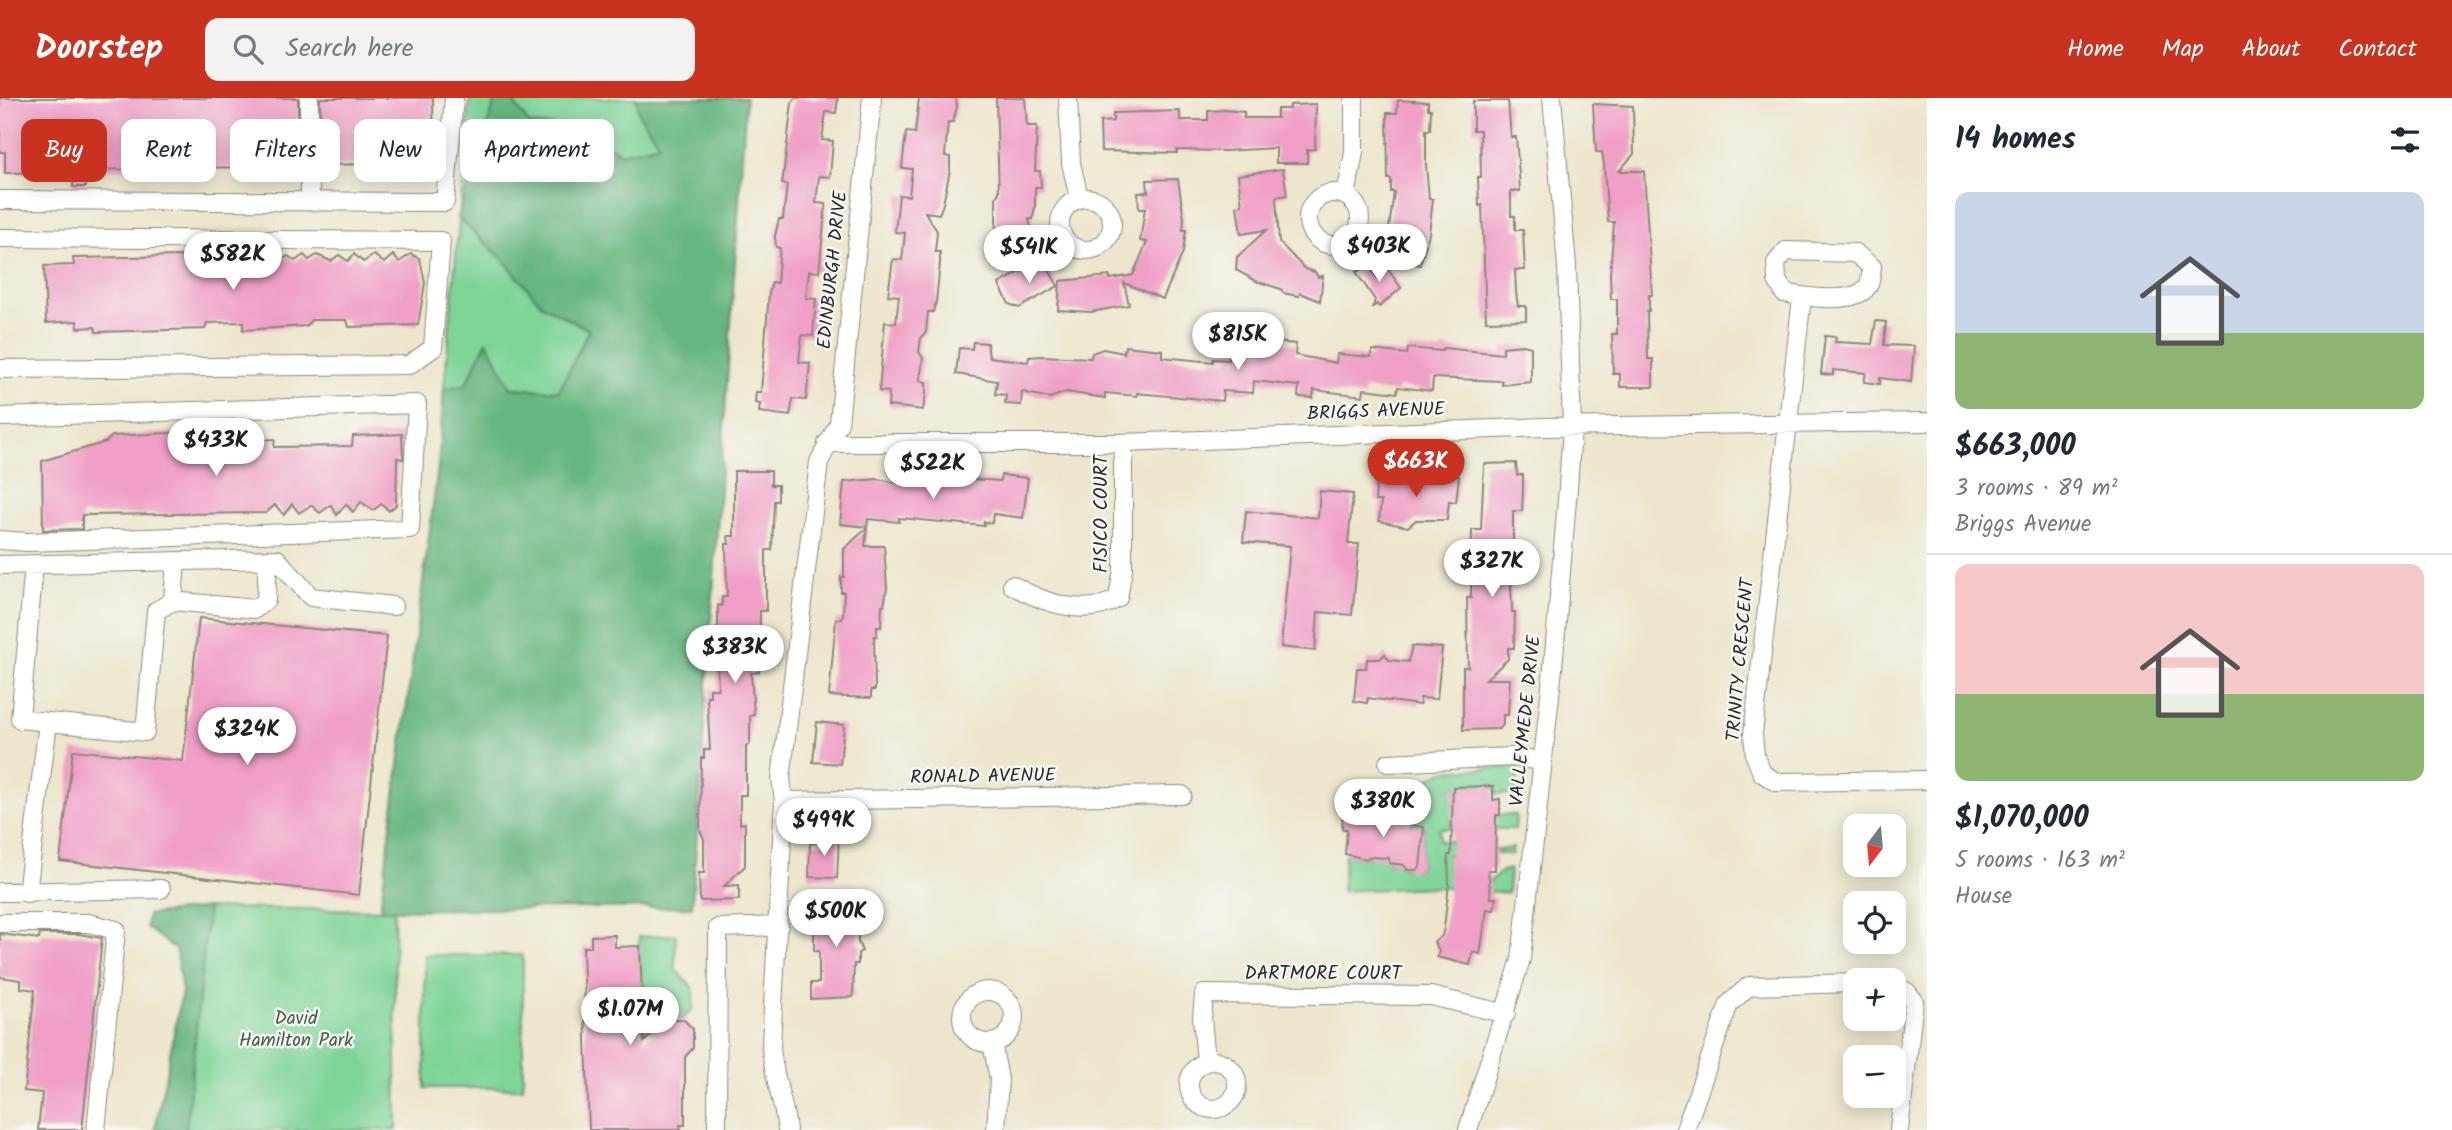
<!DOCTYPE html>
<meta charset="utf-8">
<style>
:root{--surface:#fff;--page:#f2f2f3;--text:#1f2937;--muted:#747a83;--line:#e0e1e3;--accent:#c8321e}
body{margin:0;font-family:Kalam,sans-serif;background:var(--page);color:var(--text);height:100vh;display:flex;flex-direction:column;font-size:26px;white-space:nowrap}
*{box-sizing:border-box;margin:0}
p{font-size:23px;color:var(--muted)}
.icon{flex:none;width:38px;height:38px;fill:none;stroke:currentColor;stroke-width:2;stroke-linecap:round;stroke-linejoin:round}
.map{position:relative;flex:1;overflow:hidden}
.details{display:flex;flex-direction:column;background:var(--surface);width:525px}
.details>*{flex:none}
.top-card{position:absolute;left:21px;top:21px;width:665px;height:63px;display:flex;gap:14px}
.needle{width:46px;rotate:196deg}
.buttons{position:absolute;left:1843px;top:716px;display:grid;gap:14px}
.buttons a{display:grid;place-items:center;width:63px;height:63px;border-radius:14px;background:var(--surface);box-shadow:0 4px 18px #0003;font-size:35px}
.price{position:absolute;translate:-50% -60px;padding:0 16px;border-radius:24px;background:#fff;color:#222;font-size:23px;line-height:46px;filter:drop-shadow(0 2px 4px #0008)}
.price::after{content:'';position:absolute;left:50%;top:42px;width:21px;height:16px;margin-left:-10px;background:inherit;clip-path:polygon(0 0,100% 0,50% 100%)}
.price.on{background:var(--accent);color:#fff}
ul{padding:0;list-style:none}
li{display:grid;align-content:center;gap:14px;height:371px;padding:0 28px}
li+li{border-top:2px solid var(--line)}
li span{display:grid;place-items:center;height:217px;border-radius:14px;color:#555}
li>.icon{margin-inline-start:auto}
span .icon{width:126px;height:126px;fill:#fffc;stroke-width:1}
li b{font-size:30px}
h2{display:flex;justify-content:space-between;align-items:center;height:84px;padding:0 28px;font-size:30px}
.pill{padding:0 24px;border-radius:14px;background:var(--surface);box-shadow:0 4px 18px #0003;font-size:24px;line-height:63px}
.pill.on{background:var(--accent);color:#fff}
header{display:flex;align-items:center;gap:42px;box-sizing:border-box;height:98px;padding:0 35px;background:var(--accent);color:#fff}
header strong{font-size:33px}
nav{display:flex;gap:38px;margin-inline-start:auto;font-size:24px}
.search{width:490px;height:63px;background:var(--page);display:flex;align-items:center;gap:18px;box-sizing:border-box;padding:0 24px;border-radius:14px;color:var(--muted);font-size:26px}
main{display:flex;flex:1;min-height:0}
.map>svg:first-child{display:block}
</style>
<header>
<strong>Doorstep</strong>
<div class="search"><svg class="icon" aria-label="search" viewBox="0 0 24 24"><circle cx="10" cy="10" r="6"/><path d="M15 15l6 6"/></svg>Search here</div>
<nav><a>Home</a><a>Map</a><a>About</a><a>Contact</a></nav>
</header>
<main>
<div class="map">
<svg width="1927" height="1032" viewBox="0 0 1927 1032">
<rect width="100%" height="100%" fill="#f6f6f2"/>
<filter id="ink" filterUnits="userSpaceOnUse"><feTurbulence type="fractalNoise" baseFrequency=".0143" numOctaves="2"/><feDisplacementMap in="SourceGraphic" scale="14" xChannelSelector="R" yChannelSelector="G"/><feConvolveMatrix kernelMatrix="1 2 1 2 8 2 1 2 1" color-interpolation-filters="sRGB"/></filter>
<filter id="wash" filterUnits="userSpaceOnUse"><feTurbulence type="fractalNoise" baseFrequency=".00686" numOctaves="4" result="noise"/><feDisplacementMap in="SourceGraphic" scale="28" xChannelSelector="R" yChannelSelector="G"/><feGaussianBlur stdDeviation="1.57" result="paint"/><feColorMatrix in="noise" values="0 0 0 0 0 0 0 0 0 0 0 0 0 0 0 0 0 1.4 0 .05"/><feComposite in="paint" operator="in"/></filter>
<g filter="url(#wash)">
<rect width="100%" height="100%" fill="#ede6cc"/>
<path fill="#7ed497" stroke="#548061" stroke-width="2" d="M470,0H496L458,120L502,160L542,207L589,231L559,293L466,287L444,291Z
M510,0H636L639,16L660,46L622,55L562,27H530Z
M1518,669L1517,696H1496V690L1453,689L1480,717H1516L1515,731H1497L1487,722H1451V730L1439,731L1440,743H1451L1452,750L1500,752L1513,750L1512,756L1448,757L1489,784L1502,773L1510,771L1508,795L1434,789L1342,793L1345,756L1366,761L1369,759L1371,712L1368,708L1373,691L1390,696L1384,745L1391,747L1389,765L1416,772L1420,769L1424,729L1412,728L1406,693L1443,673Z
M208,810L394,812L397,1032H186Z
M676,837L675,871L693,890V910L683,921L665,922L654,932L643,933L639,839Z
M425,857H523V990H425Z"/>
<path fill="#66b680" stroke="#487056" stroke-width="2" d="M496,0H510L530,27H562L622,55L659,46L639,16L636,0H746L692,809L380,812L438,369L444,291L466,286L487,243L511,290L559,293L589,232L542,207L502,160L458,120Z
M208,810L186,1032H155L182,894L176,852L146,829L148,817Z"/>
<g id="blocks">
<path fill="#f09fc6" d="M0,0H298V68L86,72V89H73V74L5,75V54H0Z
M320,0H433L434,65L321,67Z
M796,0H838L836,15L826,14L822,42L833,43L830,79L819,78L816,105L826,106L819,174L809,173L806,200L816,201L813,238L802,237L800,254L799,264L810,265L806,302L793,301L790,318L759,314L760,306L755,305L756,294H761L769,195L772,184L777,185L780,150L776,149L775,138L779,121H783L787,87L782,86L783,79L792,5Z
M919,0H956L957,9L953,24H948L945,58L950,59V72L943,106L939,116L925,114L937,133L935,154H940V165L936,204L933,214H928L926,234L921,239L919,254L923,260L920,283L926,284V295L923,312L888,308L889,294L879,293L885,224L896,225L899,198L888,197L893,161L902,162L905,135L895,134L899,97L909,98L912,71L902,70L906,34L915,35Z
M996,0H1025L1027,28H1037L1035,73H1040L1041,89H1035V108L1033,121H1029L1037,150L1000,160L992,141L993,134L996,133V100L999,94Z
M1398,2L1428,4V11H1431L1430,32H1426V67L1429,101H1433L1429,136L1420,167L1385,159L1394,94H1391V81H1388L1387,15H1397Z
M1473,3H1508L1511,39H1516L1519,77L1520,93H1511V118H1515V132H1523L1524,155L1525,172H1515L1516,194L1518,208H1526V222L1486,223L1482,107L1479,108L1478,79H1481L1480,32H1473Z
M1316,6L1315,51L1307,52V65H1276V50L1224,53L1177,52V55L1101,53L1100,24L1113,23V15L1180,13V22H1208V13L1225,12L1244,14V20H1277V11H1290V7Z
M1593,6L1633,8L1634,56L1619,73H1644L1652,197H1649V213H1647L1648,261H1653V289H1620V276H1613L1612,236H1617V201H1611L1610,177L1614,124H1608L1604,67L1602,54H1596Z
M1283,71L1287,97L1276,99L1279,144L1305,171L1315,174L1318,179L1323,178L1320,203L1300,195L1299,198L1283,195L1281,191L1256,183L1236,172L1237,159L1266,132L1241,136L1237,108L1242,107L1238,77Z
M1178,81L1184,121L1183,132H1186L1183,154L1163,201L1124,185L1129,207L1091,214L1058,212L1060,183L1110,178V181L1133,177L1147,144L1140,143L1145,111H1139L1138,95L1148,94L1147,82Z
M354,156L363,164L374,157L384,165L393,157L399,164L411,156L420,161L425,185L418,227L349,229L347,222H311L307,228L243,232V224L207,225L205,231L96,234L95,229L78,230L77,223L46,225L44,168L74,167L73,160L181,158L185,166L196,157L203,165L211,158L219,163L232,157L241,162L250,157L262,164L272,159L279,164L288,158L295,163L304,157L309,162L317,157L331,163L339,157L348,163Z
M1043,161L1058,188L1019,210L1009,206L999,186Z
M1384,165L1401,190L1379,209L1377,206L1373,209L1375,202L1356,174L1369,168L1379,183Z
M1876,223L1886,224L1884,247L1914,248L1911,284L1880,280V286L1864,284L1866,275L1833,272V277L1821,276L1825,238L1836,239L1835,244L1872,246Z
M1265,243L1296,246L1295,257L1336,265L1337,256L1371,259L1372,252L1407,256L1408,250L1442,253L1443,250L1503,256V249L1523,247L1531,249V284L1502,287V283L1433,280L1432,293L1398,289L1397,295L1364,291L1363,298L1314,292L1313,300L1298,299L1299,288L1254,283L1253,295L1223,293L1222,303L1137,295V298L1105,295V300L1066,294L1050,300L1022,294L1021,307L1005,306L1006,297L995,296L997,283L956,276L959,250L972,251L973,244L987,245L989,259L1028,264L1029,259L1041,258L1091,260L1092,255L1103,251L1124,255L1125,248L1162,252V259L1213,264V261L1229,262L1230,252L1264,255Z
M186,334L184,347L275,341L274,349L352,348L353,338L402,336L403,361L397,360L396,407L389,413L382,406L373,412L361,404L353,414L346,406L337,417L331,407L320,415L311,407L299,415L292,406L284,417L275,407L266,415L82,417V431L43,432L42,363L106,344L112,338Z
M1516,365L1517,377H1523V393L1522,413H1513V445H1518L1519,461L1517,483H1511L1512,514H1515L1514,550H1508V561L1486,581H1510L1508,617H1503V627L1499,631L1463,632V569H1468L1467,500H1471L1472,432H1481L1484,366Z
M734,373H771V387H778V403H774L772,452H766V513H760L759,574L751,575L754,617L750,618V645L746,649V697H740V726L745,725V768L724,788L739,787V802L700,803L699,775H704V741L700,732L701,660H704V652H710L707,598H710V591H718L716,530H718V507L722,508V499H727L726,446H729L728,438H734Z
M1435,375L1459,378L1456,404L1449,403L1447,422H1416L1408,429L1379,423L1381,403H1375L1377,378L1418,383Z
M1001,377L1028,380L1023,420L993,416L992,425L984,424V428L899,420V424L868,421L867,429L840,426L844,384L878,381L906,387L907,380L950,385L951,380L1000,383Z
M1320,393L1353,396L1348,446H1359L1352,517L1318,514L1315,553L1281,549L1290,448L1243,444L1246,413L1318,420Z
M867,430L865,448H884L887,490L884,507H882L881,529H877V538H874L875,592H871V600L829,598L836,521H842L843,517L844,494H841V479H844V451Z
M199,520L387,538L359,797L60,763L73,652L183,663Z
M1412,548L1442,550L1437,601L1420,600V607L1368,600L1367,605L1354,603L1357,570H1366L1367,561H1380L1385,556L1389,562L1408,564Z
M817,624L844,627L840,666L813,664Z
M1493,688V702L1500,701V717H1496L1495,772H1488L1491,800H1496L1494,812L1487,811L1480,856L1473,854L1470,867L1437,859L1439,853L1434,844L1442,838L1444,830L1449,786L1448,757H1451L1453,689Z
M1351,713L1366,714V718L1409,723V727L1424,729L1420,769L1416,772H1408L1404,767L1389,765V760L1369,759L1366,761L1345,756L1347,731H1342L1343,714Z
M823,738H839L837,780L809,779L810,745H823Z
M821,804H857V810L866,814L857,820L858,844L862,853L858,855V866H854L853,899L811,901V885H819V853H814V838L815,817H821Z
M0,836L39,841L40,836H79L102,840L82,1032H38L42,995L24,993L35,892L21,890V882L0,879Z
M615,837V849L640,848L644,944L665,922L683,921L693,931V950L685,959V1027H680L681,1032H589L583,849H591V838Z"/>
</g>
</g>
<g filter="url(#ink)">
<use href="#blocks" fill-opacity="0" stroke="#8c887c" stroke-width="2"/>
<g fill="none" stroke-linecap="round" stroke-linejoin="round">
<defs>
<path id="minor" d="M309,0L310,103
M1068,0L1071,65L1079,100
M1308 121a26 26 0 1 1 52 0a26 26 0 1 1-52 0Z
M1346,98L1354,54V0
M1060 126a26 26 0 1 1 52 0a26 26 0 1 1-52 0Z
M0,102L445,104L454,0
M0,140L441,143L433,250L409,267L0,271
M1786,153L1855,155L1872,169C1871,174 1871,181 1869,186C1859,208 1804,199 1784,195L1777,182L1776,165Z
M1802,199L1753,636L1755,658L1762,675L1776,684L1927,682
M0,319L417,306L410,431L27,444L0,442
M827,345H1123L1545,329L1927,324
M176,463L173,503L255,511L266,502L268,461
M0,467L277,461L311,499L393,508
M34,467L20,621L145,634L156,513L173,503
M1012,487C1042,504 1086,521 1118,500L1123,471V345
M1388,665L1511,659L1543,663
M784,703L1182,697
M0,794L161,791
M27,795L48,624
M0,825H88L116,832L96,1032
M1894,887L1907,894L1914,903L1899,1032
M962 919a26 26 0 1 1 52 0a26 26 0 1 1-52 0Z
M992,945L999,981L996,1032
M1206,963L1202,921L1204,896L1431,898L1506,916
M1189 987a24 24 0 1 1 48 0a24 24 0 1 1-48 0Z
M717,1032L718,830L779,828
M787,1032C784,1002 772,977 771,947L784,703L781,681L819,364L839,325L872,0
M1468,1032L1521,861L1553,570L1568,390L1572,330L1567,168L1552,0
M1685,1032L1729,906L1749,888L1855,885"/>
</defs>
<use href="#minor" stroke="#8c887c" stroke-width="20"/>
<use href="#minor" stroke="#fff" stroke-width="18"/>
</g>
</g>
<g text-anchor="middle" dominant-baseline="central" stroke-width="5" stroke-linejoin="round" paint-order="stroke">
<g font-size="19" fill="#2b2b2b" stroke="#f6f6f2">
<text transform="translate(833 172) rotate(-84)">EDINBURGH DRIVE</text>
<text transform="translate(1376 314) rotate(-2)">BRIGGS AVENUE</text>
<text transform="translate(1102 416) rotate(-90)">FISICO COURT</text>
<text transform="translate(1741 562) rotate(-85)">TRINITY CRESCENT</text>
<text transform="translate(1526 623) rotate(-84)">VALLEYMEDE DRIVE</text>
<text transform="translate(983 679) rotate(-1)">RONALD AVENUE</text>
<text x="1323" y="876">DARTMORE COURT</text>
</g>
<g font-size="19" fill="#445e4b" stroke="#f6f6f2">
<text x="296" y="921">David<tspan x="296" dy="22">Hamilton Park</tspan></text>
</g>
</g>
</svg>
<div class="buttons">
<a><svg class="needle" viewBox="-14 -14 28 28"><path d="M0-13l5 13h-10z" fill="#e53935"/><path d="M0 13l5-13h-10z" fill="#747a83"/></svg></a>
<a><svg class="icon" aria-label="locate" viewBox="0 0 24 24"><circle cx="12" cy="12" r="6"/><path d="M12 2v4M12 18v4M2 12h4M18 12h4"/></svg></a>
<a>+</a>
<a>−</a>
</div>
<b class="price" style="left:1379px;top:186px">$403K</b>
<b class="price" style="left:1029px;top:187px">$541K</b>
<b class="price" style="left:233px;top:194px">$582K</b>
<b class="price" style="left:1238px;top:274px">$815K</b>
<b class="price" style="left:216px;top:380px">$433K</b>
<b class="price on" style="left:1416px;top:401px">$663K</b>
<b class="price" style="left:933px;top:403px">$522K</b>
<b class="price" style="left:1492px;top:501px">$327K</b>
<b class="price" style="left:735px;top:587px">$383K</b>
<b class="price" style="left:247px;top:669px">$324K</b>
<b class="price" style="left:1383px;top:741px">$380K</b>
<b class="price" style="left:824px;top:760px">$499K</b>
<b class="price" style="left:836px;top:851px">$500K</b>
<b class="price" style="left:630px;top:949px">$1.07M</b>
<div class="top-card">
<a class="pill on">Buy</a>
<a class="pill">Rent</a>
<a class="pill">Filters</a>
<a class="pill">New</a>
<a class="pill">Apartment</a>
</div>
</div>
<section class="details">
<h2>14 homes<svg class="icon" aria-label="filters" viewBox="0 0 24 24"><path d="M4 7h16M4 17h16"/><circle cx="9" cy="7" r="2"/><circle cx="15" cy="17" r="2"/></svg></h2>
<ul>
<li><span style="background:linear-gradient(#c9d6e8 65%,#8fb573 0)"><svg class="icon" aria-label="home" viewBox="0 0 24 24"><path d="M3 11l9-7 9 7M6 9v11h12V9"/></svg></span><div><b>$663,000</b><p>3 rooms · 89 m²</p><p>Briggs Avenue</p></div></li>
<li><span style="background:linear-gradient(#f6c9c9 60%,#8fb573 0)"><svg class="icon" aria-label="home" viewBox="0 0 24 24"><path d="M3 11l9-7 9 7M6 9v11h12V9"/></svg></span><div><b>$1,070,000</b><p>5 rooms · 163 m²</p><p>House</p></div></li>
</ul>
</section>
</main>
